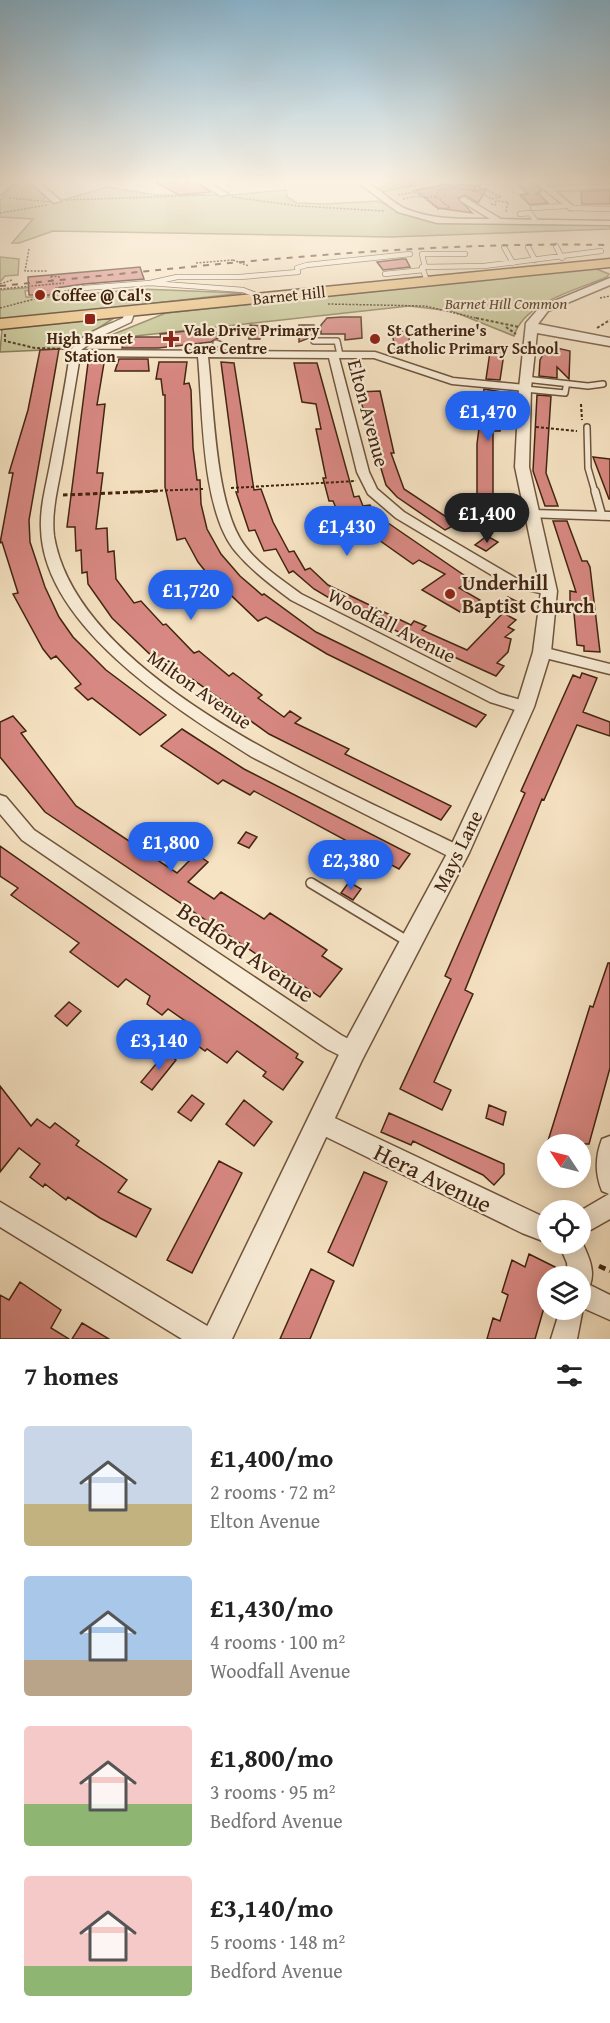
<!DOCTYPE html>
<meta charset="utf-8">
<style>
:root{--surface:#fff;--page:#f2f2f2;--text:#222;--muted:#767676;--accent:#2563eb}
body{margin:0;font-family:"Gentium Book Plus",serif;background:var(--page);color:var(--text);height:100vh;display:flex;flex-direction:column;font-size:22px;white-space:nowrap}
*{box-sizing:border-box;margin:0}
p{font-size:20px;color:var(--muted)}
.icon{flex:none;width:33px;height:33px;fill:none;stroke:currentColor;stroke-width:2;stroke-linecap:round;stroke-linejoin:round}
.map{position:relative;height:1339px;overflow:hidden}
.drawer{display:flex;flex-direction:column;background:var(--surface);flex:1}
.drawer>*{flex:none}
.needle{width:39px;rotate:305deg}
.fabs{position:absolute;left:537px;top:1134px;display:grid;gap:12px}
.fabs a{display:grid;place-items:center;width:54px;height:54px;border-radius:50%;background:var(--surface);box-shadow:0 3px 15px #0003;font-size:30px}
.price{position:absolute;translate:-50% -51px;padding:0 14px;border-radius:21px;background:var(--accent);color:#fff;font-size:20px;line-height:39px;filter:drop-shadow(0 2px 3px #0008)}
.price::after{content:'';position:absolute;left:50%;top:36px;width:18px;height:14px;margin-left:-9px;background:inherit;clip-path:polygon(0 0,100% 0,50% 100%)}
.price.on{background:#222;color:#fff}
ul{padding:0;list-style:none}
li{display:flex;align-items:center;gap:18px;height:150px;padding:0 24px}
li span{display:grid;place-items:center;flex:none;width:168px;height:120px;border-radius:6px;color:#555}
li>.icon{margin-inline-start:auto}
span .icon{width:72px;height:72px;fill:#fffc;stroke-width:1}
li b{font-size:26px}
h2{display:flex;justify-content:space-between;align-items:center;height:72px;padding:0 24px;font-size:26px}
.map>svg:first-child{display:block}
</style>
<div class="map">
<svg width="610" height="1339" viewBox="0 0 610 1339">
<rect width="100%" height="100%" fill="#f6e3c3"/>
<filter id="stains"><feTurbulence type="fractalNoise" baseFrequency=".00333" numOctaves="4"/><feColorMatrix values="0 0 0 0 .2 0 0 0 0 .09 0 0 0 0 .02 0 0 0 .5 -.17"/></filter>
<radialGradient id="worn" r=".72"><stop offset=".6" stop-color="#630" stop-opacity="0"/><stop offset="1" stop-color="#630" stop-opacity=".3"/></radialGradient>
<path fill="#c2c290" stroke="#827350" stroke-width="1.5" d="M18,182H31L45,197L42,201L56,202L107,187L156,195H232L286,190L287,197L297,203L327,204L378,201L413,217L441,223L610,225V229L390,237L53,231L19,243H12L33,219L0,217V200Z
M366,182H433L381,192Z
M0,257L19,259L18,275L5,276L0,282Z
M594,268L609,274L607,277C577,290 524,302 514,336L452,311L409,306L99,340L166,313Z
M47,286V288L25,291L26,297H50L81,288L87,294L141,289L242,293L0,321V290Z
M114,318L66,349L0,352L2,329Z"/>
<path fill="#d88882" stroke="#422410" stroke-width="1.5" d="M155,182H196L210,192L179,195Z
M515,182H533L542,191L535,194H539L548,203L530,205L520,195L528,194Z
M448,184L455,188L458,184L476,186L473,191L487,189L478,203L465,195L458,198L472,213L438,208L416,190Z
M610,190V204H582L581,192Z
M402,259H406L410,267L383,270L377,262Z
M140,267L144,279L84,284L56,288L50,295H29L28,277Z
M342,317H361L362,338L345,340V334H321V325L327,318Z
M250,325L262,326L260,339H249Z
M299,325H314V336L299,342Z
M214,328L218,338L211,342L158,348H122L125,337H161L160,334Z
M392,331H408L411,351H395Z
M491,345L505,347L500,380L486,379Z
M548,346L570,351L569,379L557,367V378L539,376L540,360Z
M59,349L29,520L30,542L45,587L59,617L73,637L106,670L166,715L140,735L92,698L88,700L75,688L81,684L56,656L51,659L43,649L13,594L18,593L2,542L0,543L13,473H9L28,410L40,350Z
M119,359H148L149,371H115Z
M159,362H187L184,384L189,383L191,390L193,448L197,480H200L201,504L207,529L221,554L240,576L262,595L264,594L316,632L486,715L476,727L327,654L266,617L258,621L216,581L214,582L198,562L185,538L177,540L165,487V395H163L161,379H156Z
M221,362L234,363L254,490L261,489L273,522L289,552L294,551L305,570L310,568L328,585L411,625L414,621L426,626L422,630L467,650L503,613L494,608L508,597L522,604L508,615L503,613L516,620L508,627L514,630L505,637L511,639L508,652L497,663L504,666L496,676L346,608L314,589L293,571L289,573L276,549L264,551L255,530L249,531L236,492H238Z
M88,363H104L97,405L105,404L97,473H103L96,529L107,528L108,552L114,551L116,579L134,603L141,601L163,625L166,624L194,653L199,651L229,676L233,673L240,678L262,695L258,698L284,717L290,711L301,718L295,723L349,749L345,754L451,806L441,820L269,734L192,679L187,682L161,660L158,662L112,618L88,584L87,572L82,573L81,550L76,551L75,527H67Z
M294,363H317L354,497L359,496L363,506L370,505L383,525L388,523L471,580L459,588L480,600L462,613L422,590L445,574L419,560L413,564L369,533L363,535L354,527L342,507L336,508L333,501H329L323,478H326L316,429H321L316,404L302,402Z
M484,389L502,392L504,397L500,431H493V495H491V501L477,500V444Z
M380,391L394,453H391L404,489L457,524L445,530L397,497L386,485L358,392Z
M537,395L551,396L546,473L558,506H545L533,471Z
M593,457L610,459V499H609Z
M553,521H567L582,561H587L590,567L600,652L584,651V646L577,645L573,603H570V591L576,592Z
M487,536L498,542L486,551L475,545Z
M582,673L597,678L583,712L610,722V736L577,725L544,800L542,799L465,990L473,994L434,1082L451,1090L442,1110L400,1089L451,979L445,976L525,793L521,791L573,675L580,678Z
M13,716L26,731L21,733L76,806L132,843L145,831L155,838L142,850L177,873L196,854L208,862L188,882L214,899L221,892L264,919L270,913L327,950L322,956L342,969L320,997L45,812L0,757V722Z
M182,729L244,769L410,854L399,869L254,791L250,795L223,780L218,784L161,746Z
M246,832L257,837L249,848L238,843Z
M0,846L298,1054L296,1058L303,1062L283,1090L263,1076L266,1072L237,1051L227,1063L207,1049L205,1051L186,1037L194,1027L168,1009L162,1015L147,1004L150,996L126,979L118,987L70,952L79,943L11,895L18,888L0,876Z
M349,882L361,889L353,900L341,893Z
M608,963H610V1068L589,1144H547L590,1006L593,1007Z
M69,1002L81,1011L67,1026L55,1016Z
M166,1052L176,1060L152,1090L141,1082Z
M0,1086L31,1126L37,1119L50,1128L55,1123L79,1141L76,1145L127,1180L118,1192L151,1209L136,1237L100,1218L68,1197L66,1200L45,1184L43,1187L30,1177L40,1164L19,1148L0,1172Z
M192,1095L204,1104L191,1121L178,1112Z
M244,1100L272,1122L254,1146L226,1124Z
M489,1105L506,1112L503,1125L486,1118Z
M389,1113L504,1164V1174L494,1185L483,1175L413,1141L411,1145L381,1132Z
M219,1161L242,1173L192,1273L167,1260Z
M364,1172L387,1182L353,1266L328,1252Z
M529,1254L555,1267L552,1276H548V1294L535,1339H487L493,1318L500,1321L508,1295L502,1292L512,1260L525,1267Z
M311,1269L334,1281L310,1339H280Z
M20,1282L61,1310L51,1328L69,1339H0V1295L9,1300Z
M82,1323L109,1339H72Z"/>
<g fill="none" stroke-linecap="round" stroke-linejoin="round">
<defs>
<path id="service-far3" d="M533,208L565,206
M570,208L610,209
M520,214L530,213L535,220
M556,246L562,258
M504,247L513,263
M528,247L535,260
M425,267L422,254H465
M385,274L423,270
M427,281L422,267L484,266L601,251
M150,283L243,290L261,297
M84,288L150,283L177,277H240L298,272L297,268L307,265L410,254"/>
<path id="service-far2" d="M314,341H337L340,355
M216,343L231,349L230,354
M525,379L588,386L603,384
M525,389L565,393L566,387
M587,427L588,468L595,492"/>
<path id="service-far1" d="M595,491L602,516"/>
<path id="service" d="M311,883L409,942"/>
<path id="minor" d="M30,182H39L61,201L54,203Z
M198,182H208L228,194L221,196Z
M357,182C377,182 389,202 406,209C434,220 461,219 490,219L461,201L460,199L464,197L501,219L610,221V225L437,223L398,212Z
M535,182H544L549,187L610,184V188L555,191L573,206V210H570Z
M130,308L135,311L131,322L99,337L81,350L375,352L453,378L525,385L530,388L525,391L452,384L374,358H339L369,472L377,489L404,512L427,526L519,580L554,588L556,591L554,594L549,595L510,586L396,518L368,494L357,472L329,358L208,357C214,407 215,507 245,546C259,565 282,580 301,594L500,694L531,703L533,707L531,711L525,713L490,702L291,600C272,586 252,571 236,552C201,512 203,409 198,357L80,356C74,392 68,428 62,464C58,487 51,512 54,536C78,682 345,789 464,848L467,853L464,858L458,860L452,858L252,757C178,710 43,627 41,528C40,507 46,486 50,465C57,428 65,390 70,353C76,335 107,326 123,318L125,311Z
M531,510L610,512V520L527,517V511Z
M542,647L610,664V674L537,656L535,652L537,648Z
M0,795L6,797L34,830L341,1035L360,1045L363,1052L360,1059L353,1062L327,1049L22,840L0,814Z
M320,1111L548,1219V1243L522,1233L312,1130L309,1122L312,1114Z
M610,1136V1219L580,1236V1211L609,1194L602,1191C595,1174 595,1157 602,1139Z
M0,1202L214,1330L218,1339H182L0,1227Z
M580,1238C587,1253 596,1269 590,1285L610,1295V1320L583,1308L577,1339H551L560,1310H580V1276H568L567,1263L559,1244H580Z"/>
<path id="tertiary" d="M5,182H15L0,195V187Z
M610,278V285L548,311L538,324L610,338V346L537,333L531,388L529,467L557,591L551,652L534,707L469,853L362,1060L232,1339H201L344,1044L449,850L516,707L533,652L541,591L515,467L519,388L526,323L540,307Z"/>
<path id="primary" d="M610,259V267L0,329V319Z"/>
</defs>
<use href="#service-far3" stroke="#6f543d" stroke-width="6"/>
<use href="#service-far2" stroke="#6f543d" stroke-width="8"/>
<use href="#service-far1" stroke="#6f543d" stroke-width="10"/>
<use href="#service" stroke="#6f543d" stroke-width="12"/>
<use href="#minor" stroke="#6f543d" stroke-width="3"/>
<use href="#tertiary" stroke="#6f543d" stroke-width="3"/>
<use href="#primary" stroke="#422410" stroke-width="3"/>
<path stroke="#422410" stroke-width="1.5" stroke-dasharray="2 1.5" stroke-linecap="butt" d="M479,187L501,197L492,199L473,190L484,182
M455,188L473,190
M413,191L448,184L480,186
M398,195L414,192L420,195L418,197H423
M232,197L299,206L384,211
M423,197H437L450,208L438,209Z
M435,197L439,190L455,188L453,183
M9,198L41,201
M403,199L417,196
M66,200L206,195
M491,204L495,205L496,201L508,202L506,212
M0,213L47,205
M29,249L25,271H47
M196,263L233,260
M51,276L60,277
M0,284L12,280
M0,289L64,283
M600,298L610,296
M328,304L425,306L480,319
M0,308L77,288"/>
<path stroke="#422410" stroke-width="2" stroke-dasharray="3 2" stroke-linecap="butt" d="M476,318L519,327
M506,327L516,334
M597,328L610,320
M5,334V341L35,348L66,349
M119,337L130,336
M581,404L582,420
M536,427L577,431
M231,488L356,481
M125,492L203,489"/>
<path stroke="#422410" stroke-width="3" stroke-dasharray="4.5 3" stroke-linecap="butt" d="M63,495L160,491"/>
<path stroke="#422410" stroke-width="4.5" stroke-dasharray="7 4.5" stroke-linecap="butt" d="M599,1266L610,1271"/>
<use href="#service-far3" stroke="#f9edd8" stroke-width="4.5"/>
<use href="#service-far2" stroke="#f9edd8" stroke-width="5"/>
<use href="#service-far1" stroke="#f9edd8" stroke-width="7"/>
<use href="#service" stroke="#f9edd8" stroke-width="9"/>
<use href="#minor" fill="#f9edd8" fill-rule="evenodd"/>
<use href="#tertiary" fill="#f9edd8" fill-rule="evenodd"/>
<use href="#primary" fill="#ebc282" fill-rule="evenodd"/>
<path stroke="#422410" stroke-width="2" stroke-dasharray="6 6" stroke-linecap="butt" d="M0,286C203,266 405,241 610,245"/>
<path stroke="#422410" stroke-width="1.5" stroke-dasharray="2 1.5" stroke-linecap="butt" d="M233,260L249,266
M51,276L53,284"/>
</g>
<linearGradient id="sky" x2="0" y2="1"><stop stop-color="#8ab8d3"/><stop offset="0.49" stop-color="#fbf2e4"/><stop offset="1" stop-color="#fbf2e4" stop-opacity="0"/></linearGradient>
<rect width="610" height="370" fill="url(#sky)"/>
<g fill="#8f2418" stroke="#f9edd8" stroke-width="2">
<circle cx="40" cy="295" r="6"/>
<rect x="84" y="313" width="12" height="12" rx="3"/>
<path d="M168 330h6v6h6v6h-6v6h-6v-6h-6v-6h6z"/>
<circle cx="375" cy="339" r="6"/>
<circle cx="450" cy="594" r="6"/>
</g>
<g text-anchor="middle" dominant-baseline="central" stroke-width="4.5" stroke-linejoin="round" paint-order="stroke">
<g font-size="16" font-weight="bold" fill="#422410" stroke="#f9edd8" text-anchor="start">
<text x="52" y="295">Coffee @ Cal's</text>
<text x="184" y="330">Vale Drive Primary<tspan x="184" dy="18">Care Centre</tspan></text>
<text x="387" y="330">St Catherine's<tspan x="387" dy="18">Catholic Primary School</tspan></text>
<text x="90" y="338" text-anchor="middle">High Barnet<tspan x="90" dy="18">Station</tspan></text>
</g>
<g font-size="16" fill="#422410" stroke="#f9edd8">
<text transform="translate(289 295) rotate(-6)">Barnet Hill</text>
</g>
<g font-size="16" font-style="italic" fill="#624c30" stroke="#f9edd8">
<text x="506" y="303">Barnet Hill Common</text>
</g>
<g font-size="20" fill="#422410" stroke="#f9edd8">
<text transform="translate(369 413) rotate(75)">Elton Avenue</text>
<text transform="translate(392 625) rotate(27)">Woodfall Avenue</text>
<text transform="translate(200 689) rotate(35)">Milton Avenue</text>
<text transform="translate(457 851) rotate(-64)">Mays Lane</text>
</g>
<g font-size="20" font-weight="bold" fill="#422410" stroke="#f9edd8" text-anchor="start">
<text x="462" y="582">Underhill<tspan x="462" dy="23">Baptist Church</tspan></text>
</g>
<g font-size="24" fill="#422410" stroke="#f9edd8">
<text transform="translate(246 952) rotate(34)">Bedford Avenue</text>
<text transform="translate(433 1178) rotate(26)">Hera Avenue</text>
</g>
</g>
<rect width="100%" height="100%" filter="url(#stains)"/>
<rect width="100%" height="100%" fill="url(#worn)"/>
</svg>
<div class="fabs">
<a><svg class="needle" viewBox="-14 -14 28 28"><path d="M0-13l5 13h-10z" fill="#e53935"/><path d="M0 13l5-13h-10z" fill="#767676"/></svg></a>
<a><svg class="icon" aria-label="locate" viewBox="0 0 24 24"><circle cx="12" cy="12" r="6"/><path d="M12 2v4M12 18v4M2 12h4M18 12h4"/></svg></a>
<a><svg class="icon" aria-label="layers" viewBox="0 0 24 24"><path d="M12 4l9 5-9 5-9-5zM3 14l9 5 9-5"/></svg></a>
</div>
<b class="price" style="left:488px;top:442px">£1,470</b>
<b class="price on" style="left:487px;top:544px">£1,400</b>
<b class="price" style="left:347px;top:557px">£1,430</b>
<b class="price" style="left:191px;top:621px">£1,720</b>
<b class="price" style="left:171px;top:873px">£1,800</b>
<b class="price" style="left:351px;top:891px">£2,380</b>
<b class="price" style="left:159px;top:1071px">£3,140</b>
</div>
<section class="drawer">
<h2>7 homes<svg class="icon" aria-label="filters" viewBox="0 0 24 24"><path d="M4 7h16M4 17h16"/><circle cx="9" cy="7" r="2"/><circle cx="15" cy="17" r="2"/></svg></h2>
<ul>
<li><span style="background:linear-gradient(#c9d6e8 65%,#c2b280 0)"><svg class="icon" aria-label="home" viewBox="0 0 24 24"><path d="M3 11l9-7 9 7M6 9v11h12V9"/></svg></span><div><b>£1,400/mo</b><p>2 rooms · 72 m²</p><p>Elton Avenue</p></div></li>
<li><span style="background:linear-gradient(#a9c7e8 70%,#b9a48a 0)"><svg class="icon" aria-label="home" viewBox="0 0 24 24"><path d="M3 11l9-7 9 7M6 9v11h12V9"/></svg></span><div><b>£1,430/mo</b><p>4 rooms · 100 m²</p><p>Woodfall Avenue</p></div></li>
<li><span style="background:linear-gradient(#f6c9c9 65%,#8fb573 0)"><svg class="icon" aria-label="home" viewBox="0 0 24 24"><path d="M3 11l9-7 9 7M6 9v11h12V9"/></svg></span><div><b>£1,800/mo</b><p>3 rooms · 95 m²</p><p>Bedford Avenue</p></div></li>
<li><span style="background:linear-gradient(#f6c9c9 75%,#8fb573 0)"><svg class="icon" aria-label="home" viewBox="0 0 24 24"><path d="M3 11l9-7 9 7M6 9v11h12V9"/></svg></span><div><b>£3,140/mo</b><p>5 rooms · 148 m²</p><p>Bedford Avenue</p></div></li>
</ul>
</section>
